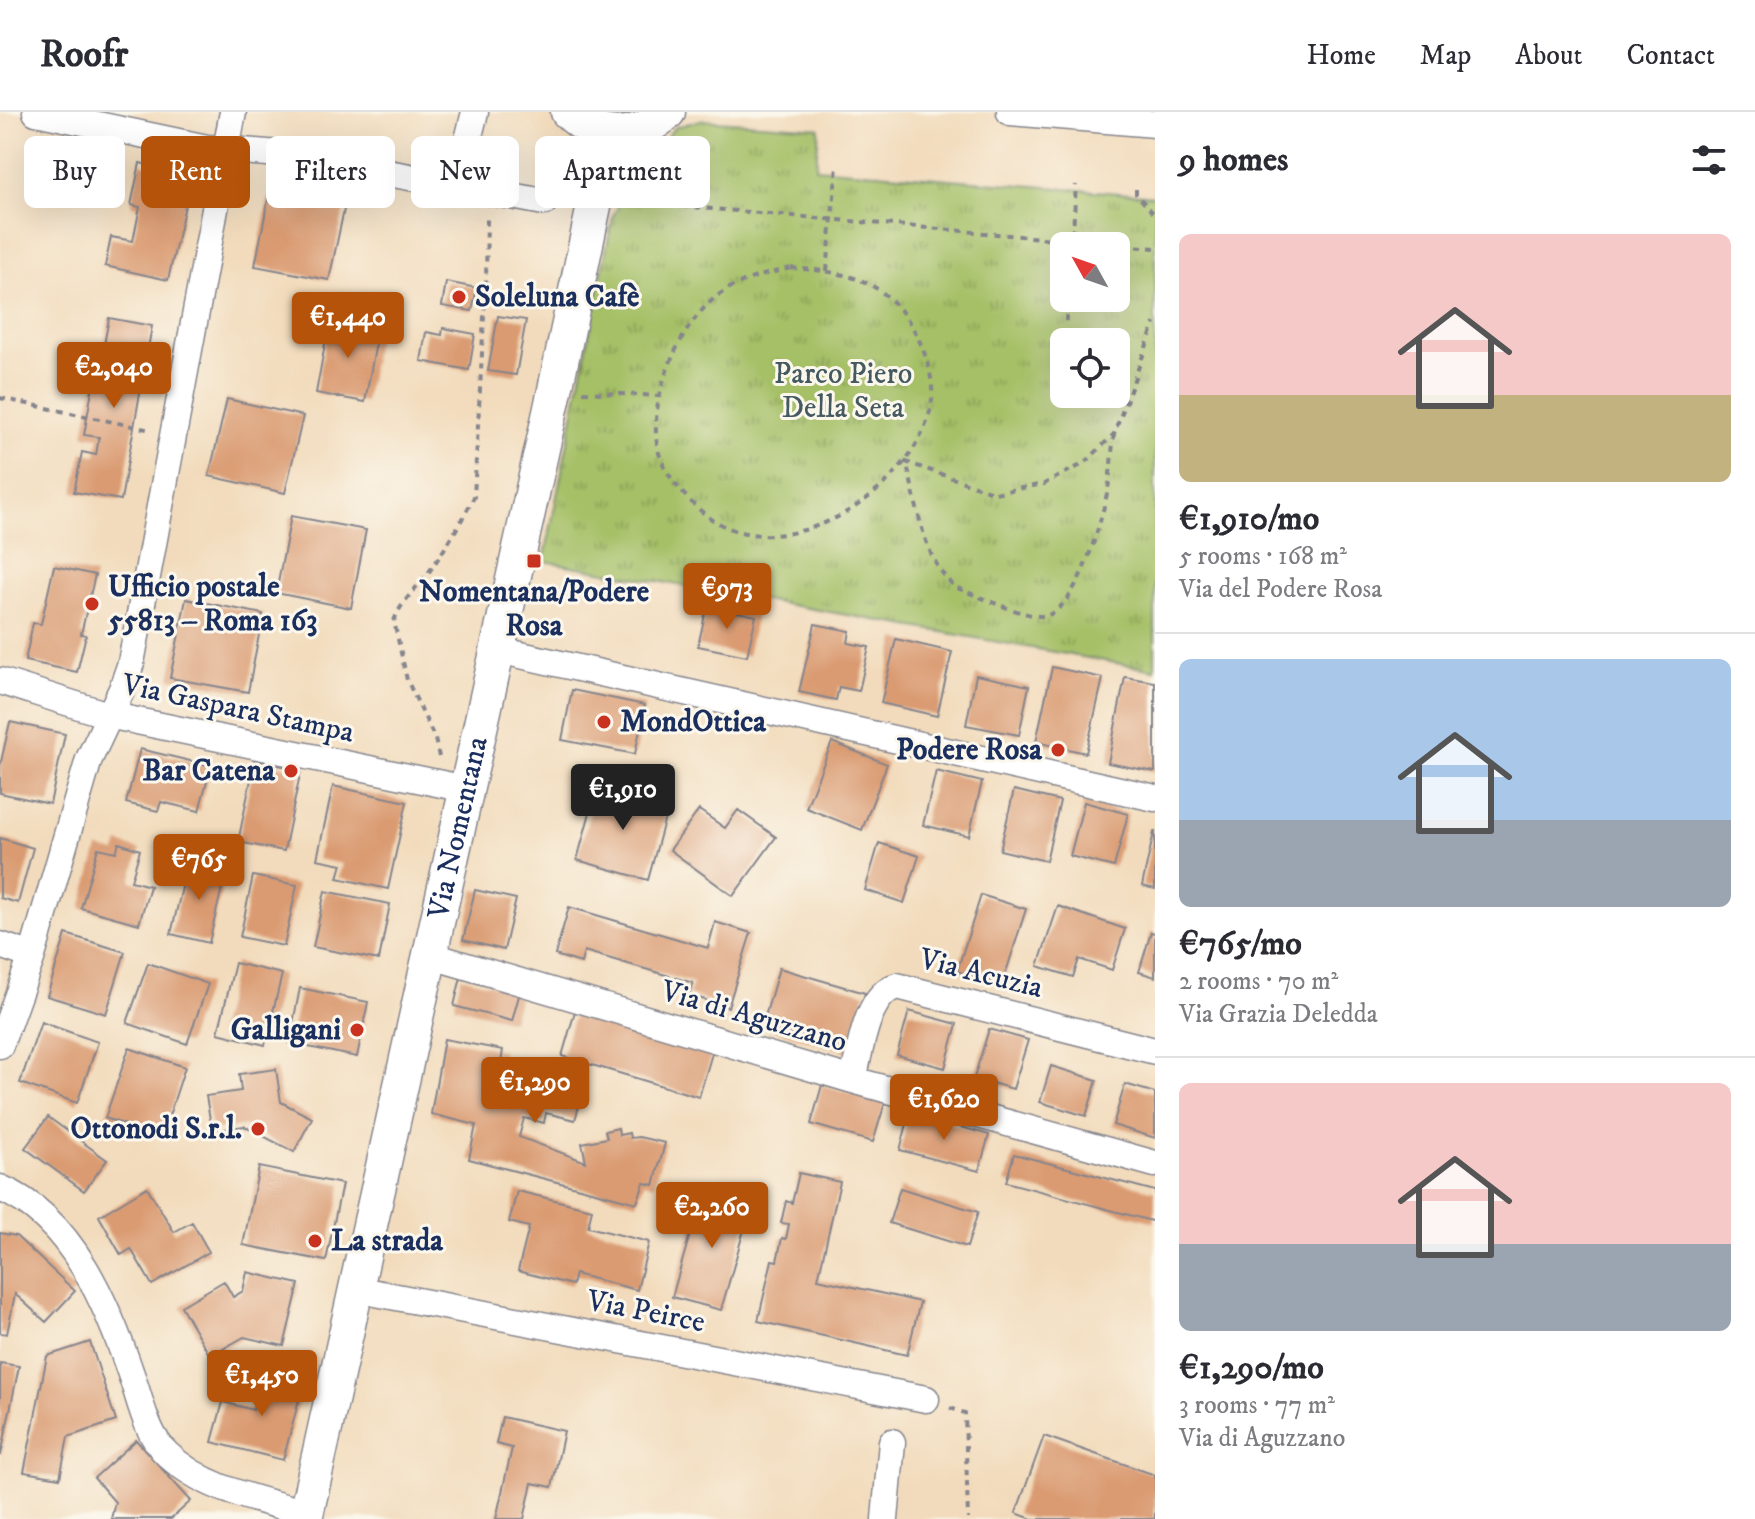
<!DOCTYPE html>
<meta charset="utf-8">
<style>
:root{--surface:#fff;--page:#f7f7f7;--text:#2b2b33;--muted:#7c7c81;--line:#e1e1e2;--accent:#b45309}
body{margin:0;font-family:"IM FELL DW Pica",serif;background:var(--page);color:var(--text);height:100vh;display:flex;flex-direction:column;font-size:30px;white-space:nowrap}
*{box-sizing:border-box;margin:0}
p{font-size:26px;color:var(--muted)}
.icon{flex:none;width:44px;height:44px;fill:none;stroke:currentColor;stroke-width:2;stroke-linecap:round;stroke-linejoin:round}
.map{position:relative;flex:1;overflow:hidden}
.panel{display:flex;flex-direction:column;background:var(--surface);width:600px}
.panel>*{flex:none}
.top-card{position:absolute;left:24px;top:24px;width:760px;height:72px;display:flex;gap:16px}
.needle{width:52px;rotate:310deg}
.buttons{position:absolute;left:1050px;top:120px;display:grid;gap:16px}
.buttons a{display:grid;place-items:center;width:80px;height:80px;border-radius:12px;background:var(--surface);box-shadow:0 8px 32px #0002;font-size:40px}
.price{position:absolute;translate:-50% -68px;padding:0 18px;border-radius:8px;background:var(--accent);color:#fff;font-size:26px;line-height:52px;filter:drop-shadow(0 2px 4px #0008)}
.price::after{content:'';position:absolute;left:50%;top:48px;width:24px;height:18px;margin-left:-12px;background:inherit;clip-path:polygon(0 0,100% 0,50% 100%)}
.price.current{background:#222;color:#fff}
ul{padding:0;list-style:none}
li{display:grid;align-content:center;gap:16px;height:424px;padding:0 24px}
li+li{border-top:2px solid var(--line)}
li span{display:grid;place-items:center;height:248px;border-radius:12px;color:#555}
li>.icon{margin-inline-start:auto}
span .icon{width:144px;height:144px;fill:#fffc;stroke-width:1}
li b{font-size:34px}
h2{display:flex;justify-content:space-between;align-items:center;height:96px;padding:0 24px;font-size:34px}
.tag{padding:0 28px;border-radius:12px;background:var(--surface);box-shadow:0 8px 32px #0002;font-size:28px;line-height:72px}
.tag.current{background:var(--accent);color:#fff}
header{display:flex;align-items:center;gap:48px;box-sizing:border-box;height:112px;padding:0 40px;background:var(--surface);border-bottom:2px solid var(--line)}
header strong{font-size:38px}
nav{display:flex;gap:44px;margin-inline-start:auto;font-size:28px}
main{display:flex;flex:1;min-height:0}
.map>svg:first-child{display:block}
</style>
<header>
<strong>Roofr</strong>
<nav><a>Home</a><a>Map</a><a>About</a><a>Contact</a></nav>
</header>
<main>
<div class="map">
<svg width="1155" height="1407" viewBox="0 0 1155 1407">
<defs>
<pattern id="park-tufts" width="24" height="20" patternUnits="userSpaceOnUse" patternTransform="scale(2)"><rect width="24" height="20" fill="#a5c066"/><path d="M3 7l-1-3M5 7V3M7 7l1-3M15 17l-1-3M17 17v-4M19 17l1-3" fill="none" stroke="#869c57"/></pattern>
</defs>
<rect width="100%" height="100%" fill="#fbf7ec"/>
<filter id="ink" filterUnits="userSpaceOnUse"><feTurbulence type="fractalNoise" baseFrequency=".0125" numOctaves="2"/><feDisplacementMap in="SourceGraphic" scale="16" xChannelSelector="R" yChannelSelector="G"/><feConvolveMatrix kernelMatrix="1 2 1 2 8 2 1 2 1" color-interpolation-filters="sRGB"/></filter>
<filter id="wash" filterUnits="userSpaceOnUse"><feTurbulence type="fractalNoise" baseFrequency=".006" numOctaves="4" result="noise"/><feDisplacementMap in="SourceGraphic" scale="32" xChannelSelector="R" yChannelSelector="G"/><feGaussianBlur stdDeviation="1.8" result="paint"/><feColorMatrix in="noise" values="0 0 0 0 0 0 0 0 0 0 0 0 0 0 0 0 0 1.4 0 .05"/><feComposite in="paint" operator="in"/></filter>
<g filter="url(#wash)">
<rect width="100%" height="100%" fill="#f2dbbc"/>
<path fill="url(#park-tufts)" stroke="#607862" stroke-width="2" fill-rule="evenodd" d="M702,8L819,16L816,56L1155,84V558L544,449L613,104L635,64L675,15ZM1064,134H1116V186H1064ZM1064,230H1116V282H1064Z"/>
<g id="blocks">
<path fill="#da9b72" d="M140,51L192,63L168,168L105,154L111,125L133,129L140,95L131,93Z
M271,73L346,88L329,168L255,154Z
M446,170L477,176L472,199L442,194Z
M498,204L526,208L516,263L488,259Z
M330,205L379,214L365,290L316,281Z
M109,206L152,214L121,388L74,380L82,340L96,343L99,325L84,323L95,261L111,264L114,251L101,249Z
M443,216L475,222L469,258L421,249L426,220L442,223Z
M227,287L303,304L285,381L209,364Z
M291,404L366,418L351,496L276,481Z
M54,454L95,463L81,522L86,523L77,560L25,549L33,511L41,512Z
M186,487L263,502L248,580L170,566Z
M707,494L756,504L747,544L698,534Z
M815,512L850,519L848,531L869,535L859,579L839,575L836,588L799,580Z
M896,527L952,540L937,604L881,591Z
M1052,555L1103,566L1086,641L1036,630Z
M976,563L1029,574L1019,623L966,613Z
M1125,565L1155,570V660L1108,651Z
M572,578L645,593L635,642L562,628Z
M10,610L65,622L50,692L0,681V654Z
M832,630L887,652L862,718L806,696Z
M140,637L211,654L199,699L161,690L158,699L126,691Z
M255,648L301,658L284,739L238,730Z
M936,659L982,670L969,724L923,713Z
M598,671L669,691L648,768L577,748Z
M333,674L407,690L388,777L338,766L342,752L317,747Z
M1014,678L1060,689L1046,749L1000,738Z
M1084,690L1128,702L1114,755L1070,744Z
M699,698L725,716L738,698L776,725L733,784L670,738Z
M1154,720H1155V777L1142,774Z
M0,726L33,736L18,791L0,786Z
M119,731L140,738L131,769L150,774L139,812L81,796L98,736L116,740Z
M879,731L919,744L904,791L865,778Z
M188,750L226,758L209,831L171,822Z
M253,764L297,773L284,834L240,825Z
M475,778L516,787L504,838L463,828Z
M325,779L390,792L379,848L313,835Z
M981,783L1026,797L1002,873L957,859Z
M1058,794L1125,817L1112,858L1079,847L1073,865L1038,854Z
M569,795L708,836L715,810L751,821L728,895L689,883L693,871L584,839L581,851L555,843Z
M1151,820L1155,821V865L1139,860Z
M66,822L125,840L106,902L47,884Z
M148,851L208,872L187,932L127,911Z
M235,851L282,862L265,933L218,921Z
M779,856L865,881L848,940L762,915Z
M461,865L520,880L512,909L454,894Z
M300,876L368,890L357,945L289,931Z
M576,896L713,938L699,985L562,944Z
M909,899L957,912L945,956L897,943Z
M41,910L98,930L77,991L20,971Z
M989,917L1028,928L1013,977L974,966Z
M444,927L503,938L501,951L511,955L509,961L583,980L575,1008L546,1001L544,1011L524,1006L519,1025L586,1050L582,1031L607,1026L605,1019L618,1016L619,1023L629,1021L630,1026L639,1025L665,1031L654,1073L644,1071L637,1091L469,1047L476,1013L431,1002Z
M129,936L185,955L162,1025L105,1006Z
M1051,954L1097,968L1086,1004L1040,990Z
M276,957L281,990L312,1006L294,1040L244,1014L212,1019L206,984L241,979L239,962Z
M1125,972L1155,981V1026L1113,1013Z
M822,973L885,991L873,1030L811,1012Z
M910,1001L989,1023L979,1059L900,1038Z
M48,1005L107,1048L84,1079L25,1036Z
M1014,1042L1155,1079V1110L1006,1070Z
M259,1055L342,1072L326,1149L243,1133Z
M799,1061L840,1070L818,1167L920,1190L907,1243L758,1209L772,1148L777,1149L782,1126L786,1127L789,1112L781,1111L786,1089L792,1091Z
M147,1075L174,1120L192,1110L209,1140L152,1173L131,1137L121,1143L99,1104Z
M900,1076L978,1100L967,1135L889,1111Z
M703,1077L752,1090L721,1198L672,1185Z
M517,1079L592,1097L588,1115L649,1130L637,1178L575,1162L572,1173L518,1159L529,1115L509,1110Z
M0,1121L16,1124L75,1179L46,1210L15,1182L7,1222L0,1221Z
M247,1160L299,1172L284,1234L244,1225L210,1244L181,1194L224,1169L233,1185L243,1179Z
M90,1230L116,1309L68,1325L60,1366L24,1360L47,1244Z
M0,1251L19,1254L1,1343H0Z
M263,1258L304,1269L283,1348L212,1330L223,1290L253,1298Z
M502,1305L564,1319L552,1375L532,1371L524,1407H496L512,1336L496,1332Z
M1044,1324L1155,1363V1407H1032L1016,1401Z
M136,1328L191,1389L171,1407H111L115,1390L94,1366Z"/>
</g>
</g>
<g filter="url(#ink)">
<use href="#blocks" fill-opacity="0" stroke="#86858d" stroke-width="2"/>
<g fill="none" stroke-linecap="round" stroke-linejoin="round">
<defs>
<path id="minor" d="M36,0L207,36L291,43L544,90
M1010,0L1155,12
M457,72L475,0
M498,538L1155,686
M0,569L108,603L466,677
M0,833L32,844
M429,843L853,968L1155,1052
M0,933L32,844L89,647L122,577L131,551L233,0
M853,968C860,940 866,882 897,874L1155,939
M0,1076C73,1106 109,1197 132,1265C141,1291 147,1323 167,1342C205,1378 258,1387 306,1401
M355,1177L926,1287
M885,1407L892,1330"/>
<g id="major">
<path d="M568,0C598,30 638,28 668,0"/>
<path id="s1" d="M305,1407L555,278L609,23"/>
</g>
</defs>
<use href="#minor" stroke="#86858d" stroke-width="29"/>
<use href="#major" stroke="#86858d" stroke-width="37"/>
<path stroke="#86858d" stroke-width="4" stroke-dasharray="6 6" stroke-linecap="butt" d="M1136,77V82L1155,103
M623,89L1155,136
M1072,134L1076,73
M791,156C847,160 884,166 914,218C926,240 937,273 930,299C909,384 777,465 701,399C683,383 666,364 659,341C646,294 675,223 709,191C732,169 762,163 791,156Z
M827,159L837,53
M1066,209L1068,186
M583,280L661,284
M0,286L151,318
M1114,322C1112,338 1111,355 1109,371C1104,401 1078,500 1044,504C1025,506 976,483 957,476C921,448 918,391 906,350L995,381L1044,372L1085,351L1114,322L1155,211
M439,645L435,627L407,568L394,509C401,489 419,474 431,457C447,434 461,410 474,385L486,169L487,103
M950,1296L965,1301L968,1407"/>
<use href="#minor" stroke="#fff" stroke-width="26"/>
<use href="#major" stroke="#fff" stroke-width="34"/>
</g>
</g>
<g fill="#c8321e" stroke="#fbf7ec" stroke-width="3">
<circle cx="459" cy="185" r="8"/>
<rect x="526" y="441" width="16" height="16" rx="4"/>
<circle cx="92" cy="492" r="8"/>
<circle cx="604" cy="610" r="8"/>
<circle cx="1058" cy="638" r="8"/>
<circle cx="291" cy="659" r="8"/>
<circle cx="357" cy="918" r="8"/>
<circle cx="258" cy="1017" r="8"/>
<circle cx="315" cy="1129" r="8"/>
</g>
<g text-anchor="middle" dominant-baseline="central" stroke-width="6" stroke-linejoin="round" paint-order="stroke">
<g font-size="30" font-weight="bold" fill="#1b2f5e" stroke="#fbf7ec" text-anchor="start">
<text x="475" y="185">Soleluna Cafè</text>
<text x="108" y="475">Ufficio postale<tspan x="108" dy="34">55813 – Roma 163</tspan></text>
<text x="534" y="480" text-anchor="middle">Nomentana/Podere<tspan x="534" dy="34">Rosa</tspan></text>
<text x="620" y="610">MondOttica</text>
<text x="1042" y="638" text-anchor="end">Podere Rosa</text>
<text x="275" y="659" text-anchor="end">Bar Catena</text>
<text x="341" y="918" text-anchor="end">Galligani</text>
<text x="242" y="1017" text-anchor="end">Ottonodi S.r.l.</text>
<text x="331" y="1129">La strada</text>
</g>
<g font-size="30" fill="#445a60" stroke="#fbf7ec">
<text x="843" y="262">Parco Piero<tspan x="843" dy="34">Della Seta</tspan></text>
</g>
<g font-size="30" fill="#1b2f5e" stroke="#fbf7ec">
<text transform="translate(238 597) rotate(12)">Via Gaspara Stampa</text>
<text stroke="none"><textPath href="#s1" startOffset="708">Via Nomentana</textPath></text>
<text transform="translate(981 862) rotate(14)">Via Acuzia</text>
<text transform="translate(754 905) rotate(16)">Via di Aguzzano</text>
<text transform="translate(646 1200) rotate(11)">Via Peirce</text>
</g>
</g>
</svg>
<div class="buttons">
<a><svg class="needle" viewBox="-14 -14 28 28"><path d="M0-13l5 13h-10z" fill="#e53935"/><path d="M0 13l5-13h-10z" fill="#7c7c81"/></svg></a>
<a><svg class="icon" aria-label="locate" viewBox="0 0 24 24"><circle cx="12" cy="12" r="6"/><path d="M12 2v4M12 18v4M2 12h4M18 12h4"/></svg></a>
</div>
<b class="price" style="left:348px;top:248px">€1,440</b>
<b class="price" style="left:114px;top:298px">€2,040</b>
<b class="price" style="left:727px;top:519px">€973</b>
<b class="price current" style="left:623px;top:720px">€1,910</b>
<b class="price" style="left:199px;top:790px">€765</b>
<b class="price" style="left:535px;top:1013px">€1,290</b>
<b class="price" style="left:944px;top:1030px">€1,620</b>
<b class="price" style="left:712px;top:1138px">€2,260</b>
<b class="price" style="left:262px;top:1306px">€1,450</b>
<div class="top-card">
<a class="tag">Buy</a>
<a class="tag current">Rent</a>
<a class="tag">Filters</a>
<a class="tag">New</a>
<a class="tag">Apartment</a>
</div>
</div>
<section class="panel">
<h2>9 homes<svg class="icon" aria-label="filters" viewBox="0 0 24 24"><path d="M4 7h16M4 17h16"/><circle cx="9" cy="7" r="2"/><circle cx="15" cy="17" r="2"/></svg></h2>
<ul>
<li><span style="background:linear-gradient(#f6c9c9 65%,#c2b280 0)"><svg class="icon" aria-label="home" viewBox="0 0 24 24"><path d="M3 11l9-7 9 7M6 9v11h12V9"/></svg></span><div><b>€1,910/mo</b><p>5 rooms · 168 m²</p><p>Via del Podere Rosa</p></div></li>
<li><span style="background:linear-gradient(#a9c7e8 65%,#9aa5b1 0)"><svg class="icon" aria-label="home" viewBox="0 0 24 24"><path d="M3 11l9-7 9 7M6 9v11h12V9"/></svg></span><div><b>€765/mo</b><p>2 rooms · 70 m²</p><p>Via Grazia Deledda</p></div></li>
<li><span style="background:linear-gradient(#f6c9c9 65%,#9aa5b1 0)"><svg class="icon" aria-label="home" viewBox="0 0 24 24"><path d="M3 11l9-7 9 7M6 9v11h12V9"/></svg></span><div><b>€1,290/mo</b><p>3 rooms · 77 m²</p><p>Via di Aguzzano</p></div></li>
</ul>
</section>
</main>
